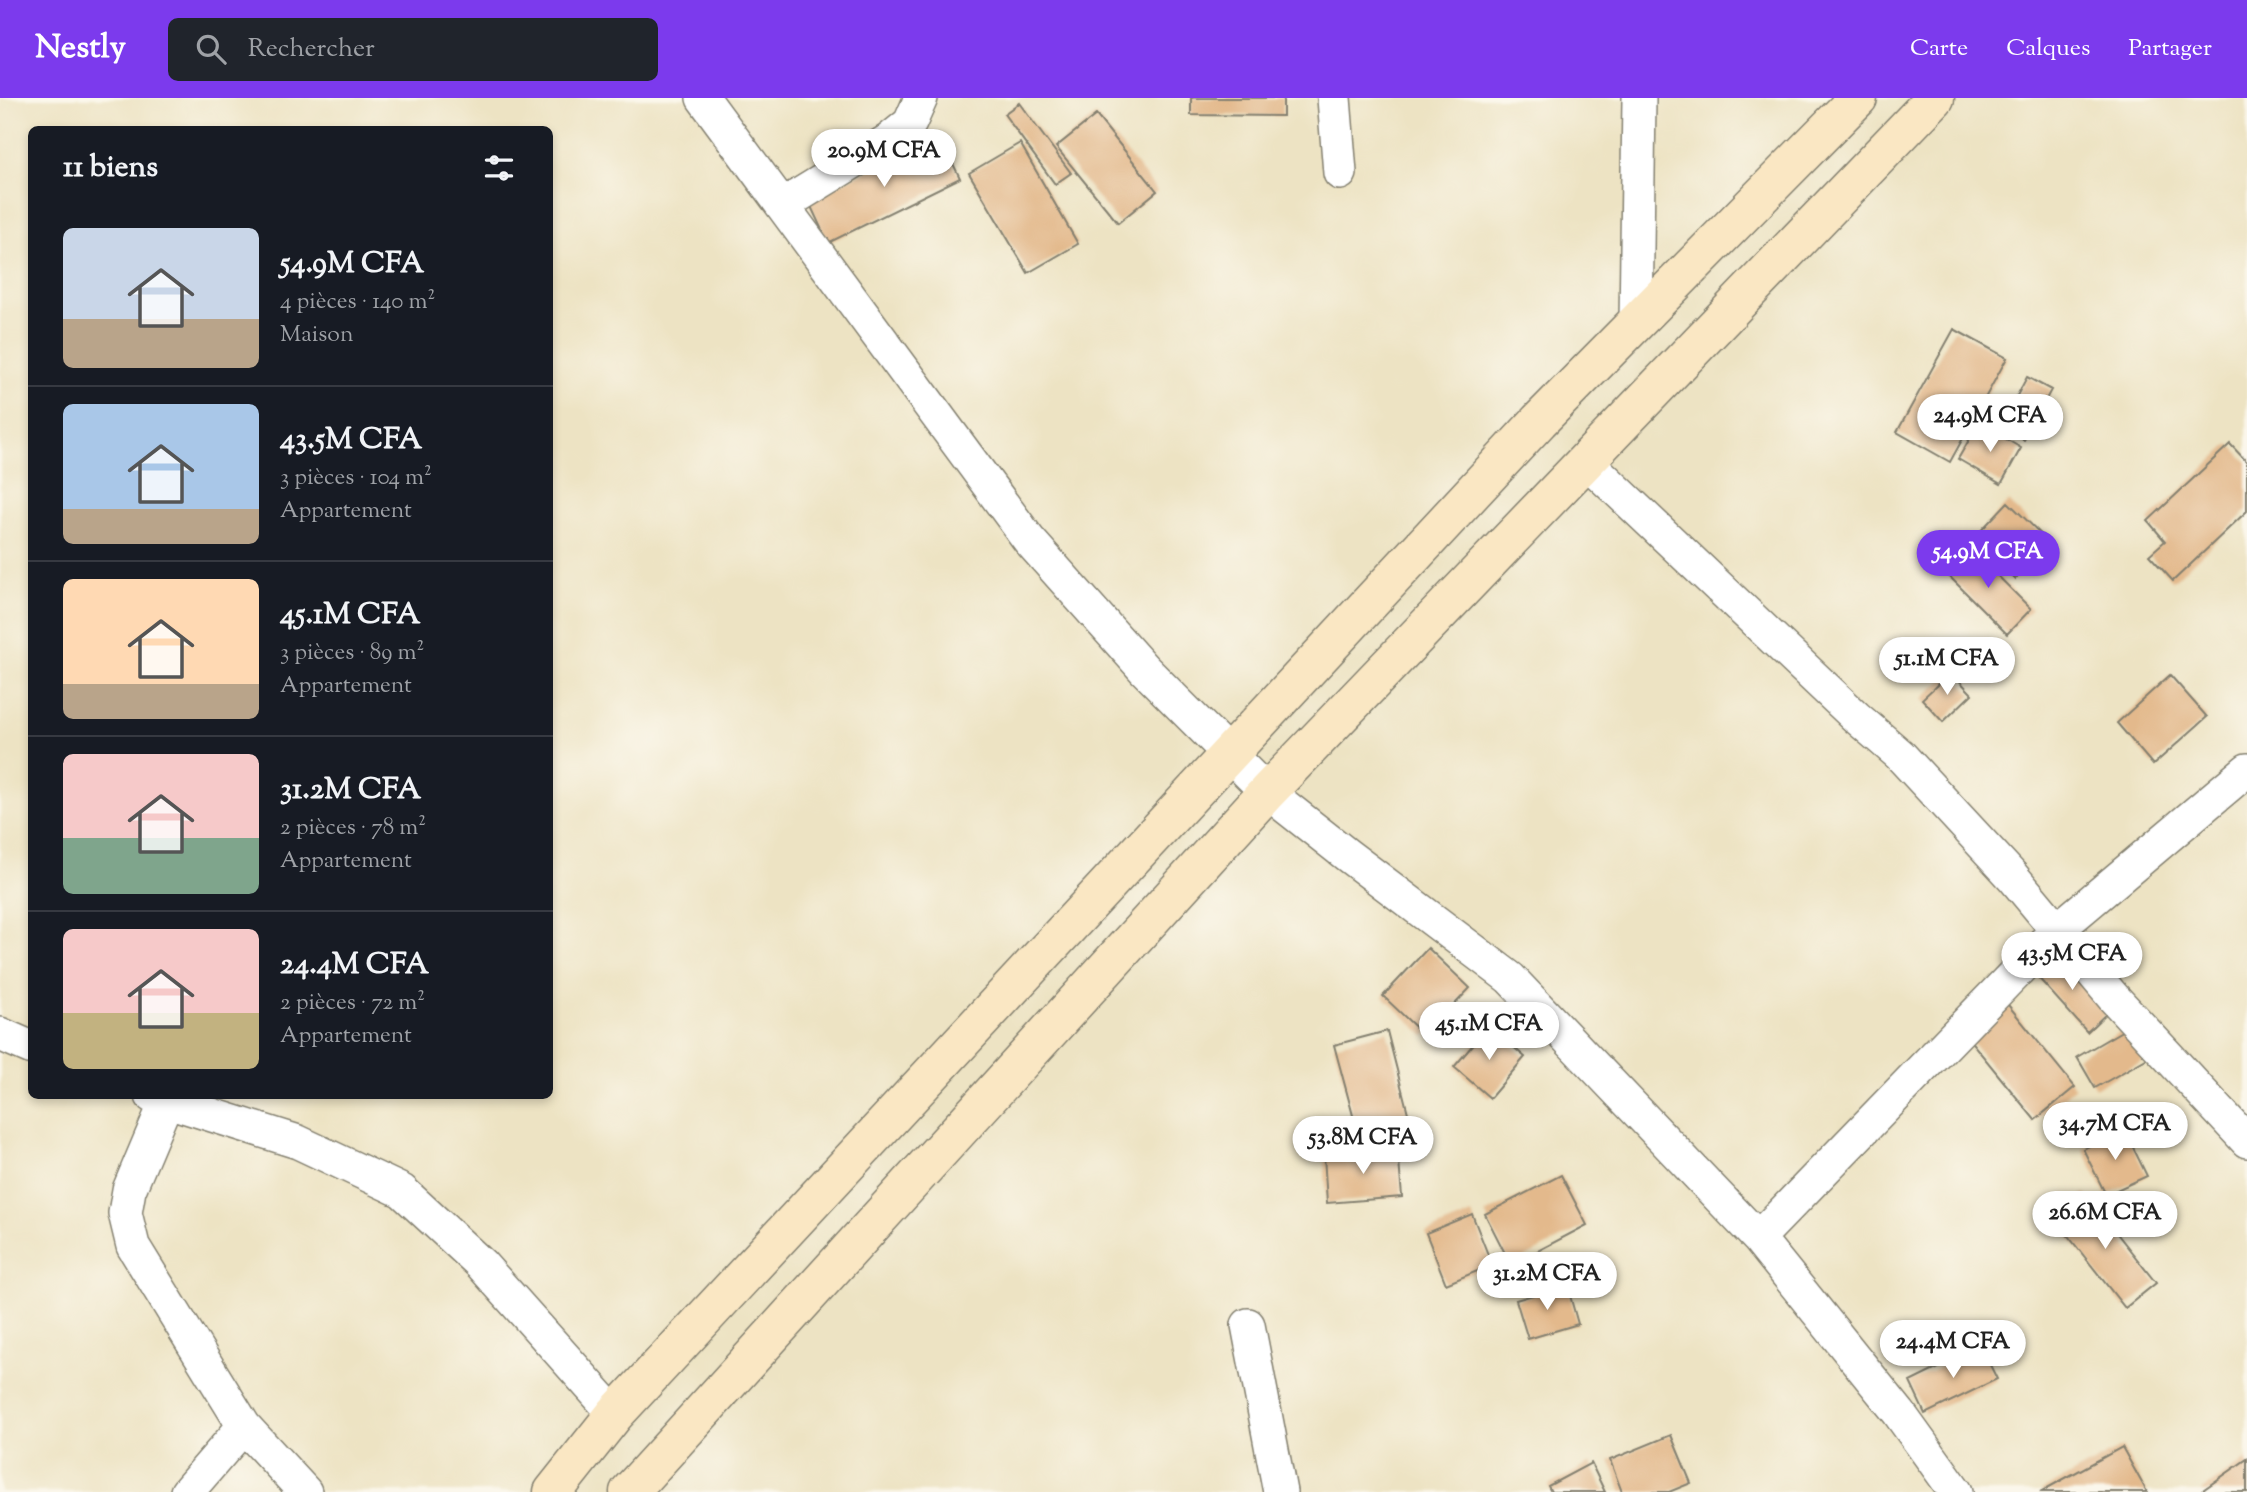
<!DOCTYPE html>
<html lang="fr">
<meta charset="utf-8">
<style>
:root{--surface:#171b24;--page:#20242c;--text:#f1f3f6;--muted:#9ea1a6;--line:#363941;--accent:#7c3aed}
body{margin:0;font-family:"Sorts Mill Goudy",serif;background:var(--page);color:var(--text);height:100vh;display:flex;flex-direction:column;font-size:26px;white-space:nowrap}
*{box-sizing:border-box;margin:0}
p{font-size:23px;color:var(--muted)}
.icon{flex:none;width:38px;height:38px;fill:none;stroke:currentColor;stroke-width:2;stroke-linecap:round;stroke-linejoin:round}
.map{position:relative;flex:1;overflow:hidden}
.side{position:absolute;left:28px;top:28px;width:525px;height:973px;display:flex;flex-direction:column;background:var(--surface);border-radius:10px;box-shadow:0 4px 10px #0003}
.side>*{flex:none}
.price{position:absolute;translate:-50% -60px;padding:0 16px;border-radius:24px;background:#fff;color:#222;font-size:23px;line-height:46px;filter:drop-shadow(0 2px 4px #0008)}
.price::after{content:'';position:absolute;left:50%;top:42px;width:21px;height:16px;margin-left:-10px;background:inherit;clip-path:polygon(0 0,100% 0,50% 100%)}
.price.active{background:var(--accent);color:#fff}
ul{padding:0;list-style:none}
li{display:flex;align-items:center;gap:21px;height:175px;padding:0 35px}
li+li{border-top:2px solid var(--line)}
li span{display:grid;place-items:center;flex:none;width:196px;height:140px;border-radius:10px;color:#555}
li>.icon{margin-inline-start:auto}
span .icon{width:84px;height:84px;fill:#fffc;stroke-width:1}
li b{font-size:30px}
h2{display:flex;justify-content:space-between;align-items:center;height:84px;padding:0 35px;font-size:30px}
header{display:flex;align-items:center;gap:42px;box-sizing:border-box;height:98px;padding:0 35px;background:var(--accent);color:#fff}
header strong{font-size:33px}
nav{display:flex;gap:38px;margin-inline-start:auto;font-size:24px}
.search{width:490px;height:63px;background:var(--page);display:flex;align-items:center;gap:18px;box-sizing:border-box;padding:0 24px;border-radius:10px;color:var(--muted);font-size:26px}
.map>svg:first-child{display:block}
</style>
<header>
<strong>Nestly</strong>
<div class="search"><svg class="icon" aria-label="search" viewBox="0 0 24 24"><circle cx="10" cy="10" r="6"/><path d="M15 15l6 6"/></svg>Rechercher</div>
<nav><a>Carte</a><a>Calques</a><a>Partager</a></nav>
</header>
<div class="map">
<svg width="2247" height="1394" viewBox="0 0 2247 1394">
<rect width="100%" height="100%" fill="#fbf7ec"/>
<filter id="ink" filterUnits="userSpaceOnUse"><feTurbulence type="fractalNoise" baseFrequency=".0143" numOctaves="2"/><feDisplacementMap in="SourceGraphic" scale="14" xChannelSelector="R" yChannelSelector="G"/><feConvolveMatrix kernelMatrix="1 2 1 2 8 2 1 2 1" color-interpolation-filters="sRGB"/></filter>
<filter id="wash" filterUnits="userSpaceOnUse"><feTurbulence type="fractalNoise" baseFrequency=".00686" numOctaves="4" result="noise"/><feDisplacementMap in="SourceGraphic" scale="28" xChannelSelector="R" yChannelSelector="G"/><feGaussianBlur stdDeviation="1.57" result="paint"/><feColorMatrix in="noise" values="0 0 0 0 0 0 0 0 0 0 0 0 0 0 0 0 0 1.4 0 .05"/><feComposite in="paint" operator="in"/></filter>
<g filter="url(#wash)">
<rect width="100%" height="100%" fill="#ede3c3"/>
<g id="blocks">
<path fill="#e3b98c" d="M1191,0H1283V18L1191,17Z
M1019,5L1071,75L1055,86L1004,16Z
M1096,17L1157,93L1118,125L1056,49Z
M939,37L960,80L828,145L808,102Z
M1020,45L1078,146L1028,175L969,75Z
M1954,231L2007,260L1950,364L1897,334Z
M2027,279L2051,292L2024,342L2000,329Z
M1979,325L2021,350L2001,386L1958,361Z
M2230,346L2247,364V413L2173,483L2149,457L2165,443L2148,423Z
M2008,404L2050,445L2015,481L1973,441Z
M1965,445L2031,511L2007,536L1947,476Z
M1951,574L1972,596L1943,624L1922,601Z
M2170,577L2207,619L2153,667L2117,625Z
M1428,850L1470,890L1425,938L1383,898Z
M2058,854L2110,912L2087,934L2035,876Z
M2004,902L2075,989L2035,1022L1964,935Z
M1489,928L1525,959L1490,1000L1454,969Z
M2127,930L2153,957L2095,990L2077,959Z
M1387,933L1410,1023L1358,1036L1334,947Z
M2124,1031L2147,1078L2106,1097L2083,1051Z
M1398,1051L1402,1099L1327,1105L1324,1057Z
M1561,1077L1587,1127L1511,1167L1485,1116Z
M2085,1095L2156,1185L2125,1210L2054,1120Z
M1472,1116L1492,1167L1446,1186L1426,1135Z
M1567,1187L1578,1226L1528,1241L1516,1202Z
M1981,1249L1997,1281L1925,1316L1910,1284Z
M1671,1337L1691,1385L1669,1394H1622L1610,1362Z
M2122,1349L2147,1394H2040Z
M2247,1361V1394H2200Z
M1591,1365L1605,1394H1551L1548,1388Z"/>
</g>
</g>
<g filter="url(#ink)">
<use href="#blocks" fill-opacity="0" stroke="#848070" stroke-width="2"/>
<g fill="none" stroke-linecap="round" stroke-linejoin="round">
<defs>
<path id="street" d="M703,0L1029,442L1144,571L1267,694L1347,757L1510,880L1758,1140L1899,1315L1956,1394
M1334,0L1340,75
M783,107L889,42L910,25L921,0
M1636,226L1639,0
M1585,362L1856,619L1900,657L2013,779L2113,899L2247,1043
M0,936L32,950
M152,998L298,1044L402,1093L481,1166L615,1316
M167,1002L129,1092L125,1115L133,1148L244,1328L305,1394
M1758,1140L2057,832L2247,672
M1248,1227L1280,1394
M187,1394L244,1328"/>
<path id="secondary" d="M553,1394L615,1316L1539,323L1858,0
M629,1394L1267,694L1935,0"/>
</defs>
<use href="#street" stroke="#848070" stroke-width="36"/>
<use href="#secondary" stroke="#848070" stroke-width="41"/>
<use href="#street" stroke="#fff" stroke-width="33"/>
<use href="#secondary" stroke="#fae7c3" stroke-width="38"/>
</g>
</g>
</svg>
<b class="price" style="left:884px;top:91px">20.9M CFA</b>
<b class="price" style="left:1990px;top:356px">24.9M CFA</b>
<b class="price active" style="left:1988px;top:492px">54.9M CFA</b>
<b class="price" style="left:1947px;top:599px">51.1M CFA</b>
<b class="price" style="left:2072px;top:894px">43.5M CFA</b>
<b class="price" style="left:1489px;top:964px">45.1M CFA</b>
<b class="price" style="left:2115px;top:1064px">34.7M CFA</b>
<b class="price" style="left:1363px;top:1078px">53.8M CFA</b>
<b class="price" style="left:2105px;top:1153px">26.6M CFA</b>
<b class="price" style="left:1547px;top:1214px">31.2M CFA</b>
<b class="price" style="left:1953px;top:1282px">24.4M CFA</b>
<section class="side">
<h2>11 biens<svg class="icon" aria-label="filters" viewBox="0 0 24 24"><path d="M4 7h16M4 17h16"/><circle cx="9" cy="7" r="2"/><circle cx="15" cy="17" r="2"/></svg></h2>
<ul>
<li><span style="background:linear-gradient(#c9d6e8 65%,#b9a48a 0)"><svg class="icon" aria-label="home" viewBox="0 0 24 24"><path d="M3 11l9-7 9 7M6 9v11h12V9"/></svg></span><div><b>54.9M CFA</b><p>4 pièces · 140 m²</p><p>Maison</p></div></li>
<li><span style="background:linear-gradient(#a9c7e8 75%,#b9a48a 0)"><svg class="icon" aria-label="home" viewBox="0 0 24 24"><path d="M3 11l9-7 9 7M6 9v11h12V9"/></svg></span><div><b>43.5M CFA</b><p>3 pièces · 104 m²</p><p>Appartement</p></div></li>
<li><span style="background:linear-gradient(#ffd9b3 75%,#b9a48a 0)"><svg class="icon" aria-label="home" viewBox="0 0 24 24"><path d="M3 11l9-7 9 7M6 9v11h12V9"/></svg></span><div><b>45.1M CFA</b><p>3 pièces · 89 m²</p><p>Appartement</p></div></li>
<li><span style="background:linear-gradient(#f6c9c9 60%,#7fa58c 0)"><svg class="icon" aria-label="home" viewBox="0 0 24 24"><path d="M3 11l9-7 9 7M6 9v11h12V9"/></svg></span><div><b>31.2M CFA</b><p>2 pièces · 78 m²</p><p>Appartement</p></div></li>
<li><span style="background:linear-gradient(#f6c9c9 60%,#c2b280 0)"><svg class="icon" aria-label="home" viewBox="0 0 24 24"><path d="M3 11l9-7 9 7M6 9v11h12V9"/></svg></span><div><b>24.4M CFA</b><p>2 pièces · 72 m²</p><p>Appartement</p></div></li>
</ul>
</section>
</div>
